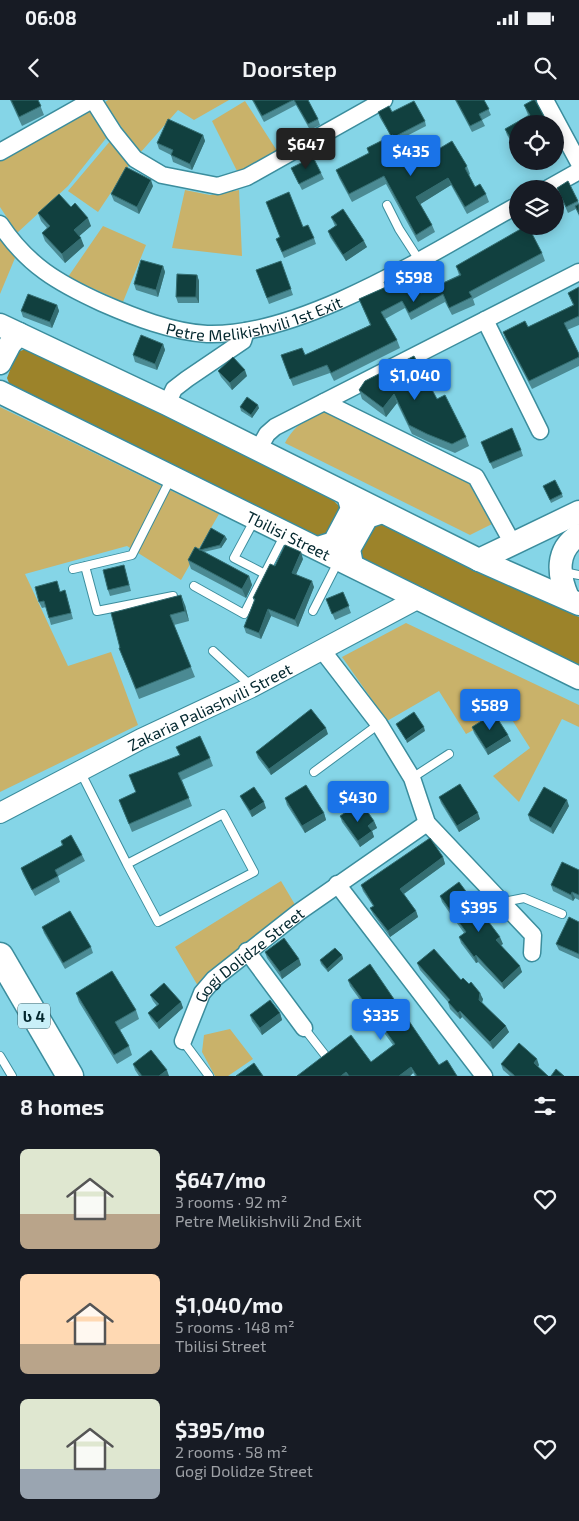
<!DOCTYPE html>
<meta charset="utf-8">
<style>
:root{--surface:#171b24;--page:#242831;--text:#f1f3f6;--muted:#9ea1a6;--accent:#1a73e8}
body{margin:0;font-family:"Exo 2","Noto Sans Georgian",sans-serif;background:var(--page);color:var(--text);height:100vh;display:flex;flex-direction:column;font-size:19px;white-space:nowrap}
*{box-sizing:border-box;margin:0}
p{font-size:16px;color:var(--muted)}
.icon{flex:none;width:28px;height:28px;fill:none;stroke:currentColor;stroke-width:2;stroke-linecap:round;stroke-linejoin:round}
.map{position:relative;height:976px;overflow:hidden}
.drawer{display:flex;flex-direction:column;background:var(--surface);flex:1}
.drawer>*{flex:none}
.tools{position:absolute;left:509px;top:15px;display:grid;gap:10px}
.tools a{display:grid;place-items:center;width:55px;height:55px;border-radius:50%;background:var(--surface);box-shadow:0 2px 12px #0003;font-size:25px}
.price{position:absolute;translate:-50% -42px;padding:0 11px;border-radius:5px;background:var(--accent);color:#fff;font-size:16px;line-height:32px;filter:drop-shadow(0 1px 2px #0008)}
.price::after{content:'';position:absolute;left:50%;top:30px;width:15px;height:11px;margin-left:-8px;background:inherit;clip-path:polygon(0 0,100% 0,50% 100%)}
.price.selected{background:#222;color:#fff}
ul{padding:0;list-style:none}
li{display:flex;align-items:center;gap:15px;height:125px;padding:0 20px}
li span{display:grid;place-items:center;flex:none;width:140px;height:100px;border-radius:8px;color:#555}
li>.icon{margin-inline-start:auto}
span .icon{width:60px;height:60px;fill:#fffc;stroke-width:1}
li b{font-size:21px}
h2{display:flex;justify-content:space-between;align-items:center;height:60px;padding:0 20px;font-size:21px}
.status{display:flex;justify-content:space-between;align-items:center;height:35px;padding:0 25px;background:var(--surface);direction:ltr}
.status svg{height:14px;fill:currentColor}
header{display:flex;justify-content:space-between;align-items:center;height:65px;padding:0 20px;background:var(--surface);font-size:22px;font-weight:600}
.map>svg:first-child{display:block}
</style>
<div class="status"><b>06:08</b><svg viewBox="0 0 49 12"><path d="M0 12V9h3v3zM5 12V6h3v6zM10 12V3h3v9zM15 12V0h3v12zM26 1h20v11H26zM47 4h2v5h-2z"/></svg></div>
<header><svg class="icon" aria-label="back" viewBox="0 0 24 24"><path d="M15 5l-7 7 7 7"/></svg>Doorstep<svg class="icon" aria-label="search" viewBox="0 0 24 24"><circle cx="10" cy="10" r="6"/><path d="M15 15l6 6"/></svg></header>
<div class="map">
<svg width="579" height="976" viewBox="0 0 579 976">
<rect width="100%" height="100%" fill="#85d5e7"/>
<path fill="#c9b26a" d="M108,0H229L194,20L178,10L140,53L104,3Z
M245,1L281,57L241,79L212,21Z
M90,10L107,37L68,86L17,133L0,107V58Z
M111,40L130,64L98,112L68,91Z
M185,90L210,95L239,90L242,156L172,148Z
M103,126L146,145L123,202L68,177Z
M0,135L15,158L0,194Z
M0,307L219,414L181,480L127,446L25,474L68,566L111,552L138,625L0,692Z
M330,308L465,375L492,424L470,435L285,343C296,322 309,319 330,308Z
M406,523L579,605V627L562,619L519,702L493,676L530,648L507,612L466,634L439,591L387,621L342,557Z
M281,781L297,808L198,886L175,847Z
M230,929L253,959L228,976H215L202,952L204,935Z"/>
<path fill="#9c832a" d="M29,248L332,399L340,407L327,438L319,441L11,288L7,278L17,252Z
M384,420L579,517V567L361,463L356,450L372,421Z"/>
<g fill="none" stroke-linecap="round" stroke-linejoin="round">
<defs>
<path id="service" d="M387,105L399,129L419,160
M255,419L234,458L265,474
M85,466L97,511L173,496
M73,469L132,455L171,378
M564,472L579,475
M194,486L244,514L285,434
M313,511L339,460
M213,551L250,585
M80,671L127,764L223,714L254,772L158,822L127,764
M314,672L379,624
M412,678L449,654
M504,802L524,798L562,814
M304,928L325,955
M183,941L209,976
M0,956L12,976"/>
<g id="minor">
<path d="M93,0L114,33L135,59L162,75L218,86L247,77L384,0"/>
<path d="M545,0L579,63"/>
<path d="M0,52L92,0"/>
<path d="M547,89L579,71"/>
<path id="s1" d="M0,124C27,165 58,183 102,203C134,217 172,232 207,234C303,237 434,151 518,105"/>
<path d="M485,220L540,331"/>
<path d="M324,302L476,377L513,444"/>
<path d="M167,304L174,289L187,279L243,241L246,231"/>
<path d="M258,350L267,334L275,327L579,172"/>
<path d="M322,550L379,624L412,678L427,723L533,835L532,853"/>
<path d="M337,784L484,976"/>
<path d="M247,851L304,928"/>
<path id="s2" d="M183,941L202,893L214,879L299,812L427,723"/>
</g>
<g id="tertiary">
<path id="s3" d="M0,713L141,639L252,587L419,498"/>
</g>
<g id="secondary">
<path d="M0,225L167,304L479,460L579,504"/>
<path d="M0,263L10,244L19,234"/>
<path id="s4" d="M0,292L579,578"/>
<path d="M318,448L334,443L352,409L348,395"/>
<path d="M479,460L579,412"/>
<path d="M352,465L349,449L367,417L382,412"/>
<path d="M568,498C558,475 555,450 579,435"/>
</g>
<path id="trunk" d="M0,856L70,976"/>
</defs>
<use href="#service" stroke="#3b8d9d" stroke-width="10"/>
<use href="#minor" stroke="#3b8d9d" stroke-width="19"/>
<use href="#tertiary" stroke="#3b8d9d" stroke-width="22"/>
<use href="#secondary" stroke="#3b8d9d" stroke-width="25"/>
<use href="#trunk" stroke="#3b8d9d" stroke-width="29"/>
<use href="#service" stroke="#fff" stroke-width="8"/>
<use href="#minor" stroke="#fff" stroke-width="16"/>
<use href="#tertiary" stroke="#fff" stroke-width="20"/>
<use href="#secondary" stroke="#fff" stroke-width="22"/>
<use href="#trunk" stroke="#fff" stroke-width="26"/>
</g>
<path fill="#4b8a93" d="M10,0H38L44,15L22,26Z
M252,0H308L318,19L320,25L310,30L296,5L264,22Z
M455,0H484L491,15L482,20L485,26L472,32Z
M524,5L548,24H518V52L507,35L505,29L528,15Z
M378,12H392L425,21L426,26L397,41L410,66H467L470,74L469,75L475,87L486,94L489,102L467,114L451,85L420,104L432,125L435,132L418,142L386,84L352,102L339,78L336,70L369,54L367,48L391,36L380,18Z
M203,35L205,41L192,70L173,62L171,55L159,49L157,43Z
M555,38L559,46L555,48Z
M291,68L321,73L324,79L302,90Z
M153,86L139,114L114,101L111,94Z
M557,88L578,101L579,104V116L576,109L568,113Z
M71,107L91,126L79,136L84,146L65,163L45,141L42,133L47,128L41,121L38,113Z
M331,117L367,147L346,161L330,137L328,131L335,126Z
M303,127L314,138L316,144L284,158L276,139Z
M542,153L545,161L473,199L475,205L452,215L445,202L411,220L405,208L385,219L397,240L400,248L334,281L330,273L293,286L281,255H305L370,225L359,199L386,187L384,182L421,193L459,175L456,166Z
M281,161L293,195L269,204L256,170Z
M163,166L165,172L158,197L136,190L134,184Z
M197,175L199,181V203H178L176,197Z
M579,187V225L567,230L579,254V266L532,289L506,240L503,232L528,227L573,205L568,193Z
M57,205L59,211L52,228L23,217L21,211Z
M163,244L165,250L157,270L135,262L133,255Z
M218,271L247,276L232,290L221,277Z
M359,290L437,299L466,337L469,346L455,353L431,343L412,334L397,303L386,317L362,299Z
M240,307L259,308L252,318L241,311Z
M481,342L521,350L523,356L493,369Z
M545,389L562,394L563,397L551,403Z
M227,439L221,448L204,452L249,476L252,485L246,498L191,469L188,460L199,450Z
M303,459L296,474L314,487L298,527L271,516L261,539L246,533L244,527L254,501L253,498L275,466Z
M124,465L131,491L110,496L108,490Z
M65,490L73,519L51,525L46,507L42,508L39,502L61,491Z
M343,492L351,513L335,520L326,499Z
M185,505L189,521L174,525L195,577L139,599L119,548Z
M472,627L511,641L488,655L474,633Z
M328,634L271,675L258,658L256,652Z
M176,647L210,658L213,666L182,680L192,706L132,732L119,700L136,692L180,656Z
M240,696L266,708L252,717L243,702Z
M439,697L480,719L459,732L441,703Z
M285,698L324,713L326,720L305,733L287,705Z
M569,706L553,734L530,721L528,715Z
M361,715L374,721L377,728L372,731L374,737L360,747L342,722L340,716Z
M61,741L82,755L85,761L58,776L60,782L35,796L23,774L21,768L62,746Z
M443,757L445,764L404,794L416,811L418,817L390,837L373,814L370,808L373,806L363,791L361,785Z
M579,770V800L575,798L573,801L553,791L551,785Z
M440,796L503,844L500,845L522,872L504,889L478,862L476,863L461,843L459,837L464,833L442,802Z
M579,822V859L559,850L556,844Z
M42,827L91,847L93,853L65,869L44,833Z
M265,852L299,859L301,865L282,879L267,858Z
M342,855L343,859L328,872L321,864L320,860Z
M417,863L461,880L483,899L482,902L509,932L493,949L462,917L460,919L450,909L448,902L420,870Z
M348,880L439,965L457,976H415L413,973L410,976H297L371,962L393,945L350,886Z
M76,893L136,910L139,919L120,930L129,946L132,955L117,964L79,902Z
M150,895L181,902L183,908L159,929L151,919L148,913L157,906L153,901Z
M280,913L282,920L262,935L252,921L250,915Z
M133,964L169,976H139L135,970Z
M501,964L539,965L538,967L548,976H510L503,970Z"/>
<path fill="#346d71" d="M203,35L205,41L192,70L190,64Z
M448,78L451,85L419,105L416,97Z
M151,80L153,86L139,114L137,107Z
M88,118L91,126L77,138L74,130Z
M81,138L84,146L65,163L62,154Z
M364,141L367,147L346,161L343,155Z
M163,166L165,172L158,197L156,190Z
M197,175L199,181V203L196,197Z
M57,205L59,211L52,228L50,222Z
M163,244L165,250L157,270L155,264Z
M245,270L247,276L232,290L230,283Z
M394,294L397,303L386,317L383,308Z
M258,305L259,308L252,318L251,315Z
M225,436L227,439L221,448L220,445Z
M301,452L303,459L294,479L292,473Z
M249,476L252,485L246,498L242,489Z
M312,481L314,487L298,527L295,520Z
M181,495L185,505L189,521L185,511Z
M268,509L271,516L261,539L259,533Z
M424,627L425,631L407,643L406,640Z
M326,628L328,634L271,675L269,669Z
M508,635L511,641L488,655L486,649Z
M567,700L569,706L553,734L551,728Z
M264,702L266,708L252,717L250,711Z
M324,713L326,720L305,733L302,726Z
M478,713L480,719L459,732L457,726Z
M374,721L377,728L370,732L368,726Z
M372,731L374,737L360,747L358,741Z
M443,757L445,764L402,795L400,789Z
M572,792L575,798L573,801L571,795Z
M416,811L418,817L390,837L388,831Z
M500,837L503,844L498,847L496,840Z
M342,855L343,859L328,872L327,869Z
M476,855L478,862L476,863L474,857Z
M299,859L301,865L282,879L280,872Z
M520,866L522,872L504,889L502,883Z
M480,893L483,899L481,906L479,900Z
M181,902L183,908L159,929L157,923Z
M460,911L462,917L460,919L458,913Z
M280,913L282,920L262,935L260,928Z
M506,926L509,932L493,949L490,942Z
M537,959L539,965L536,969L534,963Z
M411,967L413,973L410,976H399Z
M167,970L169,976H159Z
M346,972L348,976H341Z"/>
<path fill="#11403f" stroke="#346d71" d="M11,0H38L41,6L19,17Z
M253,0H293L262,16Z
M294,0H308L318,19L308,24Z
M456,0H484L489,9L479,14L482,20L470,26Z
M533,0H535L548,24H518L517,49L505,29L530,15L524,5Z
M414,1L425,21L394,37L393,35L391,36L378,12L389,6L392,12Z
M168,19L203,35L190,64L171,55L173,50L157,43Z
M393,35L410,66L452,41L467,66L465,68L475,87L480,84L486,94L465,107L448,78L416,97L432,125L416,135L384,76L349,94L336,70L369,53L367,48Z
M313,57L321,73L299,84L291,68Z
M126,67L151,80L137,107L111,94Z
M568,81L578,101L566,107L557,88Z
M289,92L303,127L308,125L314,138L282,152L276,139L280,137L266,102Z
M59,94L71,107L75,103L88,118L74,130L81,138L62,154L42,133L50,126L38,113Z
M579,104V114L575,106Z
M343,109L364,141L343,155L328,131L337,125L331,117Z
M526,126H528L542,153L469,192L472,197L449,208L443,194L409,213L402,201L381,212L397,240L331,273L327,265L290,279L281,255L302,248L305,255L371,225L359,199L386,187L384,182L407,169L421,193L461,175L456,166Z
M141,160L163,166L156,190L134,184Z
M281,161L291,189L267,198L256,170Z
M177,174L197,175L196,197H176Z
M579,187V216L564,223L579,254V257L529,281L503,232L525,221L528,227L574,205L568,193Z
M28,194L57,205L50,222L21,211Z
M141,235L163,244L155,264L133,255Z
M414,256L437,299L445,295L466,337L452,344L427,334L409,325L394,294L383,308L359,290L365,281Z
M233,257L245,270L230,283L218,271Z
M247,297L258,305L251,315L240,307Z
M512,328L521,350L490,363L481,342Z
M555,380L562,394L550,400L543,386Z
M211,428L225,436L220,445L200,450H199Z
M285,445L301,452L292,473L312,481L295,520L268,509L259,533L244,527L255,499L253,498L270,464L275,466Z
M195,447L249,476L242,489L188,460Z
M124,465L129,485L108,490L103,470Z
M57,481L60,492L65,490L71,513L49,518L44,501L39,502L35,487Z
M343,492L349,506L332,514L326,499Z
M181,495L185,511L170,515L191,567L136,589L119,548H120L111,513Z
M311,609L326,628L269,669L256,652Z
M414,612L424,627L406,640L396,624Z
M494,613L508,635L486,649L472,627Z
M200,636L210,658L178,673L189,698L129,724L119,700L136,692L129,675L180,655L176,647Z
M460,684L478,713L457,726L439,697Z
M306,685L324,713L302,726L285,698Z
M254,687L264,702L250,711L240,696Z
M544,687L567,700L551,728L528,715Z
M355,706L361,715L367,711L374,721L368,726L372,731L358,741L340,716Z
M71,735L82,755L55,770L58,776L32,790L21,768L63,745L61,741Z
M430,738L443,757L400,789L416,811L388,831L370,808L374,806L361,785Z
M562,762L579,770V795L572,792L571,795L551,785Z
M459,782L500,837L496,840L520,866L502,883L476,855L474,857L459,837L466,832L440,796Z
M70,811L91,847L63,863L42,827Z
M569,817L579,822V854L556,844Z
M284,838L299,859L280,872L265,852Z
M335,848L342,855L327,869L320,860Z
M434,849L461,880L463,878L469,884L471,882L480,893L479,900L506,926L490,942L460,911L458,913L448,902L450,900L417,863Z
M370,864L439,965L447,960L457,976H417L411,967L399,976H349L346,972L341,976H297L351,935L371,962L395,944L348,880Z
M112,871L136,910L115,922L129,946L114,955L76,893Z
M164,883L181,902L157,923L148,913L159,904L150,895Z
M270,900L280,913L260,928L250,915Z
M519,943L537,959L534,963L548,976H515L501,964Z
M151,950L167,970L159,976H142L133,964Z
M254,963L263,976H236Z
M556,969L564,976H551Z"/>
<g text-anchor="middle" dominant-baseline="central" stroke-width="5" stroke-linejoin="round" paint-order="stroke">
<rect fill="#c9eff8" stroke="#3e636b" stroke-width="1" x="18" y="903.5" width="32" height="25" rx="4"/>
<g font-size="15" font-weight="bold" fill="#03272e">
<text x="34" y="916">ს 4</text>
</g>
<g font-size="16" fill="#03272e" stroke="#c9eff8">
<text stroke="none"><textPath href="#s1" startOffset="290">Petre Melikishvili 1st Exit</textPath></text>
<text stroke="none"><textPath href="#s4" startOffset="322">Tbilisi Street</textPath></text>
<text stroke="none"><textPath href="#s3" startOffset="235">Zakaria Paliashvili Street</textPath></text>
<text stroke="none"><textPath href="#s2" startOffset="112">Gogi Dolidze Street</textPath></text>
</g>
</g>
</svg>
<div class="tools">
<a><svg class="icon" aria-label="locate" viewBox="0 0 24 24"><circle cx="12" cy="12" r="6"/><path d="M12 2v4M12 18v4M2 12h4M18 12h4"/></svg></a>
<a><svg class="icon" aria-label="layers" viewBox="0 0 24 24"><path d="M12 4l9 5-9 5-9-5zM3 14l9 5 9-5"/></svg></a>
</div>
<b class="price selected" style="left:306px;top:70px">$647</b>
<b class="price" style="left:411px;top:77px">$435</b>
<b class="price" style="left:414px;top:203px">$598</b>
<b class="price" style="left:415px;top:301px">$1,040</b>
<b class="price" style="left:490px;top:631px">$589</b>
<b class="price" style="left:358px;top:723px">$430</b>
<b class="price" style="left:479px;top:833px">$395</b>
<b class="price" style="left:381px;top:941px">$335</b>
</div>
<section class="drawer">
<h2>8 homes<svg class="icon" aria-label="filters" viewBox="0 0 24 24"><path d="M4 7h16M4 17h16"/><circle cx="9" cy="7" r="2"/><circle cx="15" cy="17" r="2"/></svg></h2>
<ul>
<li><span style="background:linear-gradient(#dfe7d0 65%,#b9a48a 0)"><svg class="icon" aria-label="home" viewBox="0 0 24 24"><path d="M3 11l9-7 9 7M6 9v11h12V9"/></svg></span><div><b>$647/mo</b><p>3 rooms · 92 m²</p><p>Petre Melikishvili 2nd Exit</p></div><svg class="icon" aria-label="heart" viewBox="0 0 24 24"><path d="M12 20l-8-8c-3-5 5-10 8-4 3-6 11-1 8 4z"/></svg></li>
<li><span style="background:linear-gradient(#ffd9b3 70%,#b9a48a 0)"><svg class="icon" aria-label="home" viewBox="0 0 24 24"><path d="M3 11l9-7 9 7M6 9v11h12V9"/></svg></span><div><b>$1,040/mo</b><p>5 rooms · 148 m²</p><p>Tbilisi Street</p></div><svg class="icon" aria-label="heart" viewBox="0 0 24 24"><path d="M12 20l-8-8c-3-5 5-10 8-4 3-6 11-1 8 4z"/></svg></li>
<li><span style="background:linear-gradient(#dfe7d0 70%,#9aa5b1 0)"><svg class="icon" aria-label="home" viewBox="0 0 24 24"><path d="M3 11l9-7 9 7M6 9v11h12V9"/></svg></span><div><b>$395/mo</b><p>2 rooms · 58 m²</p><p>Gogi Dolidze Street</p></div><svg class="icon" aria-label="heart" viewBox="0 0 24 24"><path d="M12 20l-8-8c-3-5 5-10 8-4 3-6 11-1 8 4z"/></svg></li>
</ul>
</section>
